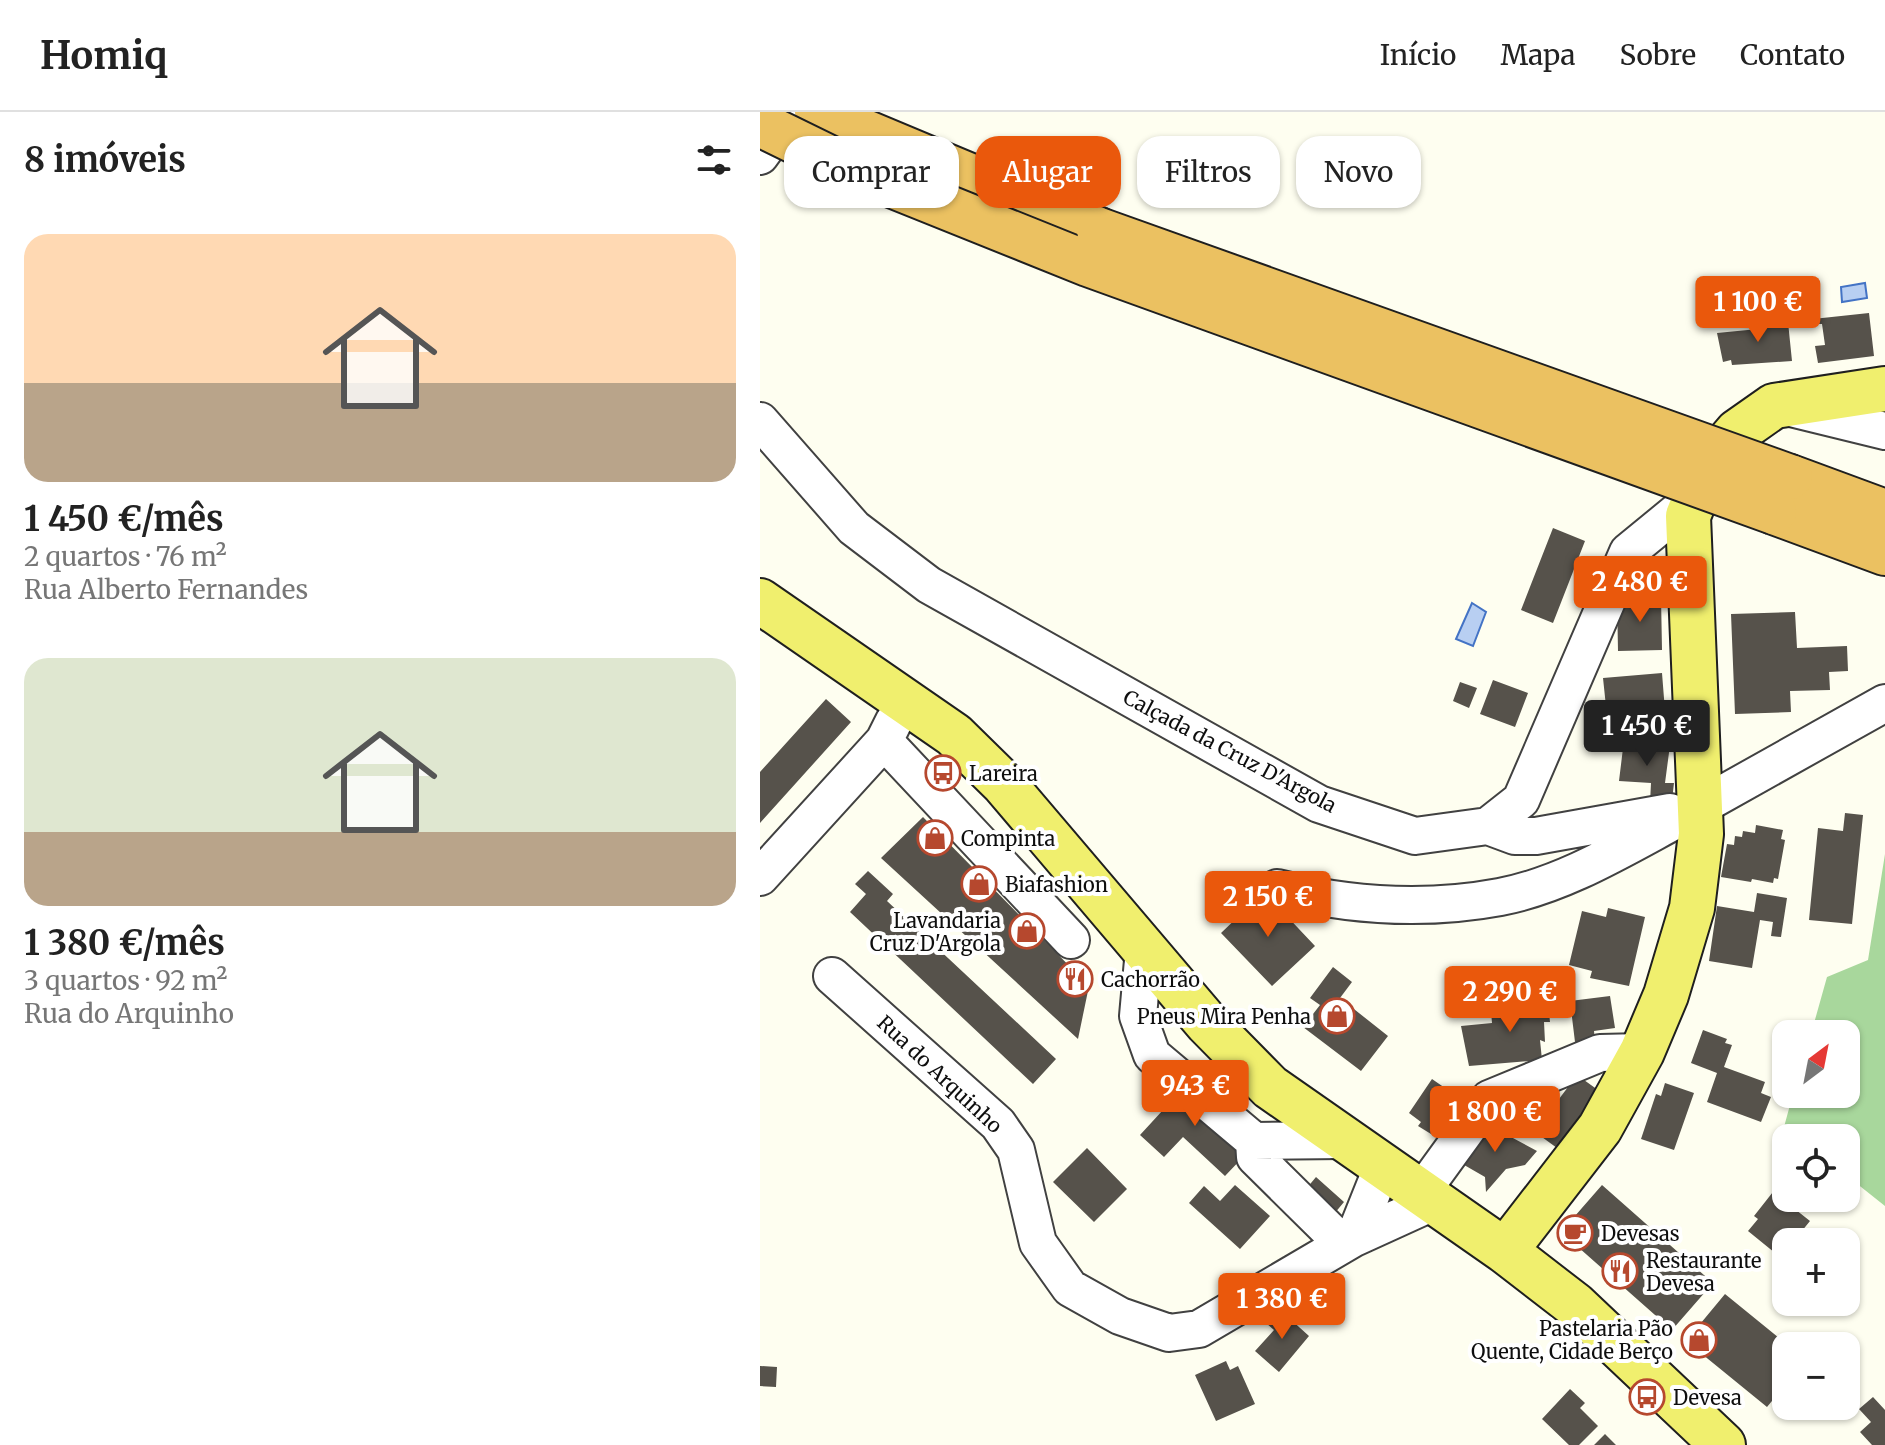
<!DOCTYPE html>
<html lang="pt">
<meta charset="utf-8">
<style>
:root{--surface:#fff;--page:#f2f2f2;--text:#222;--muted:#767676;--line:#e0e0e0;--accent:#ea580c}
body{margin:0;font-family:Merriweather,serif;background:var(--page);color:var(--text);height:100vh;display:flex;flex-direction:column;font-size:30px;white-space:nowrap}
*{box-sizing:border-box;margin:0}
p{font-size:26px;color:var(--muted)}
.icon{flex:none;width:44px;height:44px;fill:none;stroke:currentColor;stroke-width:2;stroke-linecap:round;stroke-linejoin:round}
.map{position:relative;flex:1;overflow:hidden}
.drawer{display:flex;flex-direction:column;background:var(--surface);width:760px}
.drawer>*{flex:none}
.banner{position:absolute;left:24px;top:24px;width:760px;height:72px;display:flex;gap:16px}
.needle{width:52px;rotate:32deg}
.fabs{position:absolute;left:1012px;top:908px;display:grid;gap:16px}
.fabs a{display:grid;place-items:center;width:88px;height:88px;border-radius:16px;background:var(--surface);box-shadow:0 2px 6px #0004;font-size:40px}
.price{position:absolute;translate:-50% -68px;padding:0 18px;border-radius:8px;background:var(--accent);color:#fff;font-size:26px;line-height:52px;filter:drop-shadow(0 2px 4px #0008)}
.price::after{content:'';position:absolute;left:50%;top:48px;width:24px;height:18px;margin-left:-12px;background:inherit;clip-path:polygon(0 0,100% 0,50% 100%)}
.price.on{background:#222;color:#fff}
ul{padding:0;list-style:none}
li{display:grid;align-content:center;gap:16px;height:424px;padding:0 24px}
li span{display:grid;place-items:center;height:248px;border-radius:24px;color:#555}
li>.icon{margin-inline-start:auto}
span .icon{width:144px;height:144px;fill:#fffc;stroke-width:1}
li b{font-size:34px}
h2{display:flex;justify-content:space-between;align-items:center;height:96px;padding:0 24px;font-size:34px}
.pill{padding:0 28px;border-radius:24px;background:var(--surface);box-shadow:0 2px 6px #0004;font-size:28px;line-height:72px}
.pill.on{background:var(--accent);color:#fff}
header{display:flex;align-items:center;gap:48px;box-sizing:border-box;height:112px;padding:0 40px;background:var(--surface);border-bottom:2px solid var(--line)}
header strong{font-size:38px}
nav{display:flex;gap:44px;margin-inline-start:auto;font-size:28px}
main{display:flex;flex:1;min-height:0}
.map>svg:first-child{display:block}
</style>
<header>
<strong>Homiq</strong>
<nav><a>Início</a><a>Mapa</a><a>Sobre</a><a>Contato</a></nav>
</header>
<main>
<section class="drawer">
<h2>8 imóveis<svg class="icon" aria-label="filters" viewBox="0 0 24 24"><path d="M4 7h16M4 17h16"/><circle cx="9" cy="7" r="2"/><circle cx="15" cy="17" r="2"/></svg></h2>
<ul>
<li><span style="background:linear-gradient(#ffd9b3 60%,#b9a48a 0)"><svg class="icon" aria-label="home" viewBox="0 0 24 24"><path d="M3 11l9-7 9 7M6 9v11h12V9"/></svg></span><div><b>1 450 €/mês</b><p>2 quartos · 76 m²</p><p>Rua Alberto Fernandes</p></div></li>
<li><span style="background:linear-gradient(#dfe7d0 70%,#b9a48a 0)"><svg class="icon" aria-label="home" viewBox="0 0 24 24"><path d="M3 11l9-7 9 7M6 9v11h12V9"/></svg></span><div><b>1 380 €/mês</b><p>3 quartos · 92 m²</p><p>Rua do Arquinho</p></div></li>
</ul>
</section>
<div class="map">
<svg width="1125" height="1333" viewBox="0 0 1125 1333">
<rect width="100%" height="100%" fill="#fefef0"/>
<path fill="#a8d79c" d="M1125,742V1094L1086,1063V1026H1038L1024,1015L1033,982H1086V922H1051L1067,865L1108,848Z"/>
<path fill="#b8cff2" stroke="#4373c5" stroke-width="2" d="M1105,171L1107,186L1082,190L1081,175Z
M712,491L726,500L713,534L696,527Z"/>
<path fill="#56524b" d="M1109,201L1114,244L1058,251L1055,234L1065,233L1062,212H1052L1053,207Z
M1022,203L1028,210L1032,249L972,253L971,248L963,250L957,221L998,217L999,209Z
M793,416L825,429L793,511L761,498Z
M901,484L902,538L858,539L857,485Z
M1035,500L1037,536L1087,534L1088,559L1069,560L1070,578L1030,579L1031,600L975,602L971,502Z
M902,561L905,599L847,604L843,566Z
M733,568L768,581L755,615L720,602Z
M700,570L717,576L709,596L693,589Z
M66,587L91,610L0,711V660Z
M864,628L910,633L905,671H914L912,688L890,691L891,671L859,669Z
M1085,701L1103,703L1092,812L1049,808L1058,716L1083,719Z
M163,705L329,874L318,927L121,746Z
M996,713L1023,718L1021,727L1025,728L1018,767L1014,766L1013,771L992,767L991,770L961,765L967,732L974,733L975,724L982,725L983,719L995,721Z
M108,759L133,782L127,789L296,947L273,972L90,800L106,782L95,772Z
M504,780L555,834L512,874L461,821Z
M997,781L1027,786L1021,825L1011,824L1013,810L1000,808L992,856L949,849L957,794L994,800Z
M848,796L885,805L869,874L830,866L832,859L809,853L822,799L846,805Z
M573,855L592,870L580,886L628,924L601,959L543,915L560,893L550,886Z
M786,874L798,877L800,899L789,900L790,910H784L785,930L780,928L782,948L709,954L701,914L732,911L730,888L739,887L741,904L764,902L763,893L788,891Z
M850,884L855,916L834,919L835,928L815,930L810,889Z
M943,918L967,927L965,931L972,933L964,955L1005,970L1001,981L1011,985L1001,1010L947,990L957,961L931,951Z
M437,961L485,1043L465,1064L423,1025L404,1045L380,1023Z
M817,963L838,978L797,1036L757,1007L773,986L780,991L789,979L799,987Z
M672,967L698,985L694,991L705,999L684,1030L658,1014L661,1010L649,1001Z
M905,971L934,981L914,1038L881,1027L896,982L901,984Z
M723,1010L777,1039L765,1053L746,1057L726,1080L725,1065L699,1050Z
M327,1036L367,1077L334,1110L293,1070Z
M556,1065L584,1090L574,1102L546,1077Z
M1020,1071L1029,1086L1026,1090L1050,1109L1033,1130H1026V1138L1020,1145L988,1119L998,1107L994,1104Z
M475,1073L510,1104L480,1137L429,1091L444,1074L460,1089Z
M842,1073L953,1171L912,1218L801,1120Z
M965,1182L1029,1234L1026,1272L1007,1295L926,1229Z
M519,1197L549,1224L519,1260L495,1239L514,1218L506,1211Z
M466,1249L470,1258L478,1254L495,1292L456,1309L435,1263Z
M0,1254L17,1255L16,1275L0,1274Z
M810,1277L825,1291L820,1296L838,1314L819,1333H809L782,1307Z
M1113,1285L1125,1298V1333H1112L1100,1320L1111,1310L1099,1297Z
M845,1322L856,1333H834Z"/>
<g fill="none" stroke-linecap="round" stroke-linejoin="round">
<defs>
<path id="minor" d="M0,44L32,0
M1031,296L1125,319
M0,309L94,416L169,473L559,692L655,724L728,714L761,688L868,440L935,385
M124,629L311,828
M728,714L755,724H776L910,700
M0,765L124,629L134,609
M517,776C590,794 665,799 740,785C803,773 862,737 918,707C987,669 1056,630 1125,591
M384,837L378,904L392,943L494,1029L584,1028
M72,864L238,1012L256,1038L278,1131L310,1176L360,1204L409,1221L439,1217L594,1126L673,1090
M494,1029L495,1045L583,1132
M660,1082L729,987L840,941L882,940
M594,1126L622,1056"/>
<path id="major" d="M0,489L194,623L243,671L447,911L510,975L745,1139L815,1193L963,1333
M745,1139L840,1016L882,940L906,883L932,796L941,722L928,404L948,354L977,320L1014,294L1125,277"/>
<path id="highway" d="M57,0L339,118
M1030,365L1125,400
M1014,400L1125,441"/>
</defs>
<use href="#minor" stroke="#414141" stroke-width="40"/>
<use href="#major" stroke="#1f1f1f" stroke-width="48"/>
<use href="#highway" stroke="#1f1f1f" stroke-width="48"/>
<use href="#minor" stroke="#fff" stroke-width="36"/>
<use href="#major" stroke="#f0ef6e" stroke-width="44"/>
<use href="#highway" stroke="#ebc161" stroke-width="44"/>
<defs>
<path id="highway-bridge" d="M0,12L94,58L328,152L1014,400
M339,118L1030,365"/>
</defs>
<use href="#highway-bridge" stroke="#1f1f1f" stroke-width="48" stroke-linecap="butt"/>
<use href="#highway-bridge" stroke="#ebc161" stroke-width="44"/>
</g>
<defs>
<symbol id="bus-ring" viewBox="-11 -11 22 22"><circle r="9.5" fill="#fff" stroke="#b6482e" stroke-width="1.5"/><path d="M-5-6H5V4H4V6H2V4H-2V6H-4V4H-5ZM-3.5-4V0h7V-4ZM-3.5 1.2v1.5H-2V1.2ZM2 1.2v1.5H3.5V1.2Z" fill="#b6482e"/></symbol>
<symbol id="shop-ring" viewBox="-11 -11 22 22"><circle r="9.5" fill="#fff" stroke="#b6482e" stroke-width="1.5"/><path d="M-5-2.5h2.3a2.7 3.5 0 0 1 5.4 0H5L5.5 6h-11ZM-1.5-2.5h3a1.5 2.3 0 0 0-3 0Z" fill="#b6482e"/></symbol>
<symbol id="restaurant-ring" viewBox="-11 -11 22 22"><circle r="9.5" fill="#fff" stroke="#b6482e" stroke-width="1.5"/><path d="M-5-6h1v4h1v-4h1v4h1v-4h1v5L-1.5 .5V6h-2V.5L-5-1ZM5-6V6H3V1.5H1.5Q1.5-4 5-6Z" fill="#b6482e"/></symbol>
<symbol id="cafe-ring" viewBox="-11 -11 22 22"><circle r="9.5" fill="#fff" stroke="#b6482e" stroke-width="1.5"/><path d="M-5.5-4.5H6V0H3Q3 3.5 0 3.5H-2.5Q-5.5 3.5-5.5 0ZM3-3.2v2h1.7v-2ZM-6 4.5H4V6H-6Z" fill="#b6482e"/></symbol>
</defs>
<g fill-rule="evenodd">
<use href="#bus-ring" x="163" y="641" width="40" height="40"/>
<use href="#shop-ring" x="155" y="706" width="40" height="40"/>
<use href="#shop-ring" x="199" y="752" width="40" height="40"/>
<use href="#shop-ring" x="247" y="799" width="40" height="40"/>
<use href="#restaurant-ring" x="295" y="847" width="40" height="40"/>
<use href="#shop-ring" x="557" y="884" width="40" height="40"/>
<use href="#cafe-ring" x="795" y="1101" width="40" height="40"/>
<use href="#restaurant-ring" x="840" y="1139" width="40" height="40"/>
<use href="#shop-ring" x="919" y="1208" width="40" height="40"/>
<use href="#bus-ring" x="867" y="1265" width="40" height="40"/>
</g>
<g text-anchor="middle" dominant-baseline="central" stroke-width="8" stroke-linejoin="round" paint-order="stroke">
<g font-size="20" fill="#0e0e0e" stroke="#fff">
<text transform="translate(470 639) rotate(28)">Calçada da Cruz D'Argola</text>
<text transform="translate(180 962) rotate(43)">Rua do Arquinho</text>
</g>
<g font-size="20" fill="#0e0e0e" stroke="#fff" text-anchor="start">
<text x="209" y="661">Lareira</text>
<text x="201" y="726">Compinta</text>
<text x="245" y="772">Biafashion</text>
<text x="241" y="808" text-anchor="end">Lavandaria<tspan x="241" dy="23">Cruz D'Argola</tspan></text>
<text x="341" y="867">Cachorrão</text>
<text x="551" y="904" text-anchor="end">Pneus Mira Penha</text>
<text x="841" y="1121">Devesas</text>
<text x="886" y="1148">Restaurante<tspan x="886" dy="23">Devesa</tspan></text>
<text x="913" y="1216" text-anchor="end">Pastelaria Pão<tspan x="913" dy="23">Quente, Cidade Berço</tspan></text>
<text x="913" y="1285">Devesa</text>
</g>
</g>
</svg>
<div class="fabs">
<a><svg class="needle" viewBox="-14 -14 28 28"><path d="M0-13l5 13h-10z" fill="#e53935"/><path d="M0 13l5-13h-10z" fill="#767676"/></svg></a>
<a><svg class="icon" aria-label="locate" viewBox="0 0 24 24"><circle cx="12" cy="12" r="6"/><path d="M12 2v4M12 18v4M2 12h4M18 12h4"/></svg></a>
<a>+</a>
<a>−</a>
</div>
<b class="price" style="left:998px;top:232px">1 100 €</b>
<b class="price" style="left:880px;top:512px">2 480 €</b>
<b class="price on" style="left:887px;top:656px">1 450 €</b>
<b class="price" style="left:508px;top:827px">2 150 €</b>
<b class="price" style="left:750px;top:922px">2 290 €</b>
<b class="price" style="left:435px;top:1016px">943 €</b>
<b class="price" style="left:735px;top:1042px">1 800 €</b>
<b class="price" style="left:522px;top:1229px">1 380 €</b>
<div class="banner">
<a class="pill">Comprar</a>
<a class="pill on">Alugar</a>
<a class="pill">Filtros</a>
<a class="pill">Novo</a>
</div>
</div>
</main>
